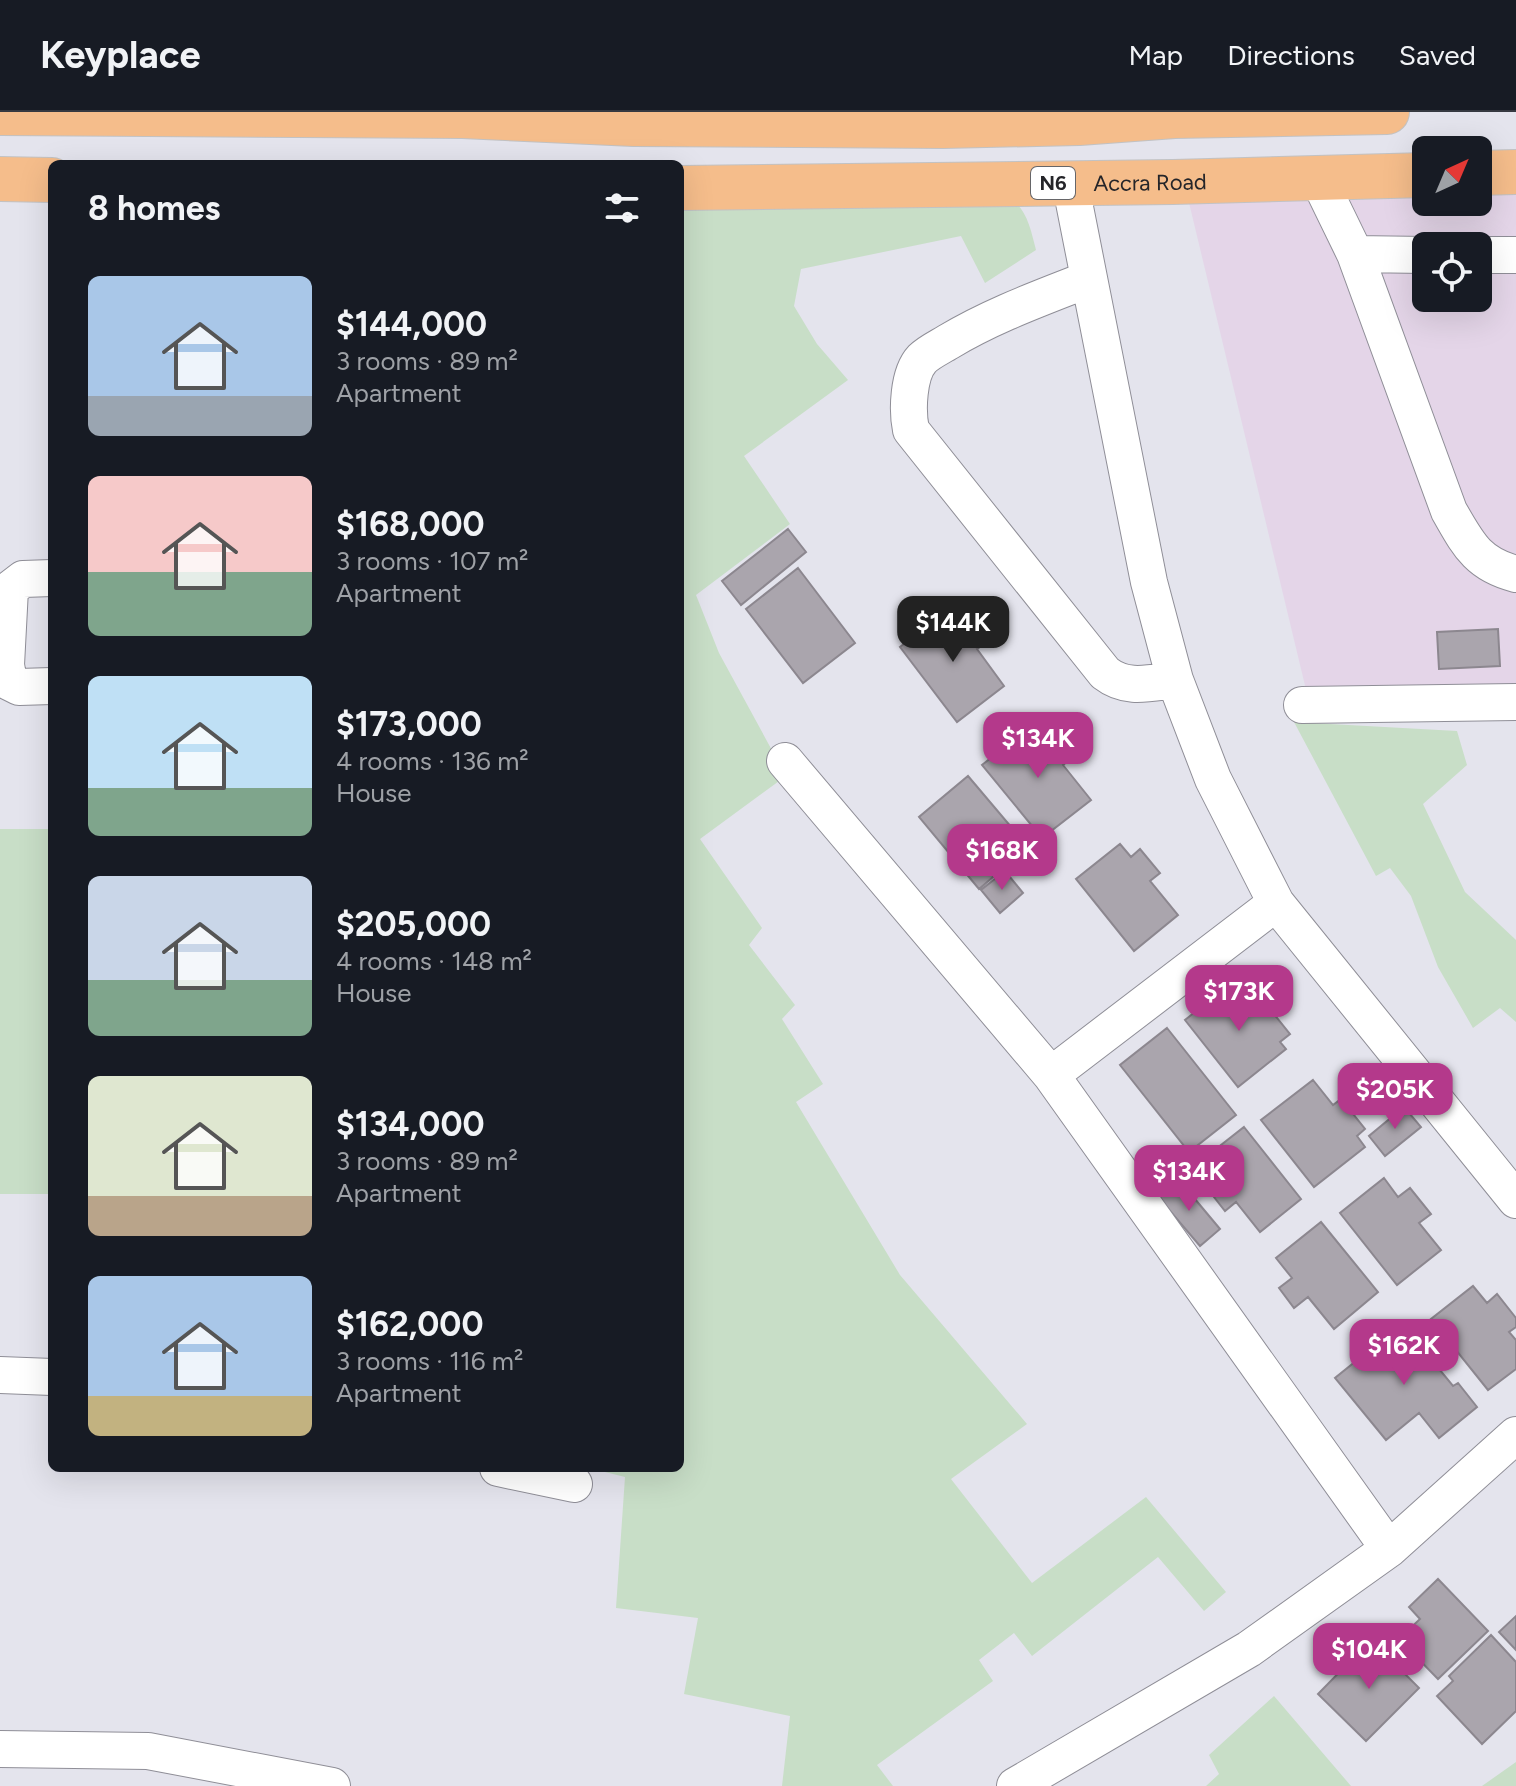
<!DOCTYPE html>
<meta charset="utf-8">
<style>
:root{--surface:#171b24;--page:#20242c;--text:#f1f3f6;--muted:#9ea1a6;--line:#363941;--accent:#b4398b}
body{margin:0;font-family:Figtree,sans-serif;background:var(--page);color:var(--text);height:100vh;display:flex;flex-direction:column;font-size:30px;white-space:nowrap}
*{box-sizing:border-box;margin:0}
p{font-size:26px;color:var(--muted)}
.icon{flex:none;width:44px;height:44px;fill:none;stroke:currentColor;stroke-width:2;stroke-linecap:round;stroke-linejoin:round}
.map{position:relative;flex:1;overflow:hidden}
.sheet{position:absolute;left:48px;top:48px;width:636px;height:1312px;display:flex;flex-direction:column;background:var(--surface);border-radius:12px;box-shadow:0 8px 32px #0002}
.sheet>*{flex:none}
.needle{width:52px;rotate:44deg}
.fabs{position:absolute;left:1412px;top:24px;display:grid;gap:16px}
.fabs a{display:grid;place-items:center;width:80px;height:80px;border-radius:12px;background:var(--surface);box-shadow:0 8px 32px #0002;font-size:40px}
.price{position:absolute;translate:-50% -68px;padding:0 18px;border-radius:16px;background:var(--accent);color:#fff;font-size:26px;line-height:52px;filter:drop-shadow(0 2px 4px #0008)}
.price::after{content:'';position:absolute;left:50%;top:48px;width:24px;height:18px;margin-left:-12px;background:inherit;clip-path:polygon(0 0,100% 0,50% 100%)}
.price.active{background:#222;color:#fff}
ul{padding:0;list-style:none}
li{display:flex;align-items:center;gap:24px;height:200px;padding:0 40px}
li span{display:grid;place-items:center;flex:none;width:224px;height:160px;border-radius:12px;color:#555}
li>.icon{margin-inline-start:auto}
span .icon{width:96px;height:96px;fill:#fffc;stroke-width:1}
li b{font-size:34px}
h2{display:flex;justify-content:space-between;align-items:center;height:96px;padding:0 40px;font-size:34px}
header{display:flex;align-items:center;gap:48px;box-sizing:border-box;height:112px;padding:0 40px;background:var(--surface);border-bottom:2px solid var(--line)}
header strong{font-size:38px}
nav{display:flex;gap:44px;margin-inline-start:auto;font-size:28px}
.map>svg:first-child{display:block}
</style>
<header>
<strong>Keyplace</strong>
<nav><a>Map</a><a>Directions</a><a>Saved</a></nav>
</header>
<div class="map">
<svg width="1516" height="1674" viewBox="0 0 1516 1674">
<rect width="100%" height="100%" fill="#e4e4ed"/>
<path fill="#e4d5e8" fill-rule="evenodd" d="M1516,71V574L1308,586L1185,74L1426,72V90H1478V72ZM1426,134H1478V186H1426Z"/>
<path fill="#c8dec7" d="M680,86L1013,88C1028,101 1031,119 1036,138L985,171L961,124L801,157L794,194L817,232L848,268L744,344L790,412L696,483L719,541L786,664L700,727L762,816L749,833L795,893L782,907L823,972L796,990L900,1163L1027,1312L951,1367L1032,1471L1146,1385L1226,1480L1204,1499L1158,1445L1032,1544L1014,1521L979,1548L993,1569L877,1653L893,1674H782L790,1604L684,1582L698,1506L616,1496L625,1365L589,1356H680Z
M1294,610L1457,619L1467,653L1423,692L1465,780L1516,828V910L1500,896L1473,916L1438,855L1411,784L1390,756L1376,764Z
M0,717H52V1082H0Z
M1274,1584L1351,1674H1206L1219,1662L1209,1643Z
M1516,1650V1674H1482Z"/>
<path fill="#aaa5ad" stroke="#8c878f" stroke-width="2" d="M788,417L806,440L741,493L722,469Z
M798,456L855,531L803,571L746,497Z
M947,499L955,509L964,503L986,531L977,537L1004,574L957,610L900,535Z
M1498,517L1500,554L1439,557L1437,520Z
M1031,614L1043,628L1053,620L1073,645L1063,653L1091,688L1042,726L982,653Z
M968,664L1028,735L979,777L919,705Z
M1120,732L1131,745L1140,737L1160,761L1150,769L1178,803L1134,839L1076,767Z
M1005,759L1023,781L1000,801L981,778Z
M1235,868L1257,897L1265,891L1290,922L1280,930L1286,937L1238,975L1185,908Z
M1167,916L1236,1003L1189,1040L1120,953Z
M1313,968L1333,993L1341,987L1365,1017L1357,1024L1365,1035L1314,1075L1261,1008Z
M1404,995L1421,1015L1385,1044L1369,1024Z
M1244,1015L1301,1087L1260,1120L1236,1090L1225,1099L1203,1071L1213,1063L1202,1048Z
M1384,1066L1398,1085L1410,1076L1431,1102L1419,1111L1441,1138L1397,1173L1340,1101Z
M1179,1068L1220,1117L1200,1134L1158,1085Z
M1321,1110L1378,1180L1334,1217L1308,1185L1294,1196L1279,1176L1292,1166L1276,1146Z
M1473,1174L1487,1191L1497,1182L1516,1206V1215L1509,1220L1516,1228V1257L1488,1278L1431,1207Z
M1402,1212L1453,1274L1458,1271L1477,1295L1439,1326L1419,1301L1386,1328L1335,1266Z
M1438,1467L1488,1519L1438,1567L1399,1527L1420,1507L1409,1495Z
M1516,1504V1538L1499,1520Z
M1491,1523L1516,1550V1599L1482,1632L1437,1584L1453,1569L1449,1564Z
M1371,1528L1419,1576L1366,1629L1318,1582Z"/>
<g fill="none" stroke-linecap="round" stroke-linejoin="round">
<defs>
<path id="minor" d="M1318,66L1355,142L1449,399C1468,432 1477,452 1516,462
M1070,70L1149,470L1175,568L1213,667L1276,791L1516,1088
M1355,142L1426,143
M1478,143H1516
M1089,167C1041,186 993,203 948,230C940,235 929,240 922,247C908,262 907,299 911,318L1105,561C1127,578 1149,571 1175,568
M52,466L23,467L10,477L6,553L9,570L19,575L52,574
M1302,593L1516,590
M785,649L1051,963L1389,1437
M1051,963L1276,791
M0,1263L52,1265
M498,1356L574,1372
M0,1637L148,1639L332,1674
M1015,1674L1249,1537L1389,1437L1516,1323"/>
<g id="highway">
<path d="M0,1L463,4L634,12L943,14L1079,11L1174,4L1387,0"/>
<path d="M1478,61L1516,60"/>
<path d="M0,67L52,68"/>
<path id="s1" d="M680,76L1173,70L1426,63"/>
</g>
</defs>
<use href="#minor" stroke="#8f8e97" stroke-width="38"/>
<use href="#highway" stroke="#c2c2c3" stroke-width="46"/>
<use href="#minor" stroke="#fff" stroke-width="36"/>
<use href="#highway" stroke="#f5bd8b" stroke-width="44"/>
</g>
<g text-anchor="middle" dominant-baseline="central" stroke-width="7" stroke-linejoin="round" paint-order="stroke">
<rect fill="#fff" stroke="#666669" stroke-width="2" x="1031" y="55" width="44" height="32" rx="6"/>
<g font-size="20" font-weight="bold" fill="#252529">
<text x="1053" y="71">N6</text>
</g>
<g font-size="22" fill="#252529" stroke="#fff">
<text stroke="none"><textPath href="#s1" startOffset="470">Accra Road</textPath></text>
</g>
</g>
</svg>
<div class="fabs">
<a><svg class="needle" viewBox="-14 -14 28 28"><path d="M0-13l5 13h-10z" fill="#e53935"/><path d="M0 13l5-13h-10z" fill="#9ea1a6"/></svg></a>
<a><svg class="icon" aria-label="locate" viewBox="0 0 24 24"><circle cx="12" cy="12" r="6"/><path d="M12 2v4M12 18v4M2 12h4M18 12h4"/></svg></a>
</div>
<b class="price active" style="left:953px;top:552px">$144K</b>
<b class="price" style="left:1038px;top:668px">$134K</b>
<b class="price" style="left:1002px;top:780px">$168K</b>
<b class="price" style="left:1239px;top:921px">$173K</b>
<b class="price" style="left:1395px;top:1019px">$205K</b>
<b class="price" style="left:1189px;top:1101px">$134K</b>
<b class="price" style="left:1404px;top:1275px">$162K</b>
<b class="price" style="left:1369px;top:1579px">$104K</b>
<section class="sheet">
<h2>8 homes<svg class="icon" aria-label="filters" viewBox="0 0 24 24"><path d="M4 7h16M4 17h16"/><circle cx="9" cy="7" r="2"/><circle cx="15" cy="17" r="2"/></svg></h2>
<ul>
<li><span style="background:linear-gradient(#a9c7e8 75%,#9aa5b1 0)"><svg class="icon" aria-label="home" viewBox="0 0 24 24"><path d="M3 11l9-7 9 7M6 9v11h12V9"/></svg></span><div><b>$144,000</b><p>3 rooms · 89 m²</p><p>Apartment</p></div></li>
<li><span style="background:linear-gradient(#f6c9c9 60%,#7fa58c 0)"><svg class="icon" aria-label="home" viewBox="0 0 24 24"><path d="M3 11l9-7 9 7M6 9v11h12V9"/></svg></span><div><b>$168,000</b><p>3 rooms · 107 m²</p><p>Apartment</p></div></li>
<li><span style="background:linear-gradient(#bfe0f5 70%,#7fa58c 0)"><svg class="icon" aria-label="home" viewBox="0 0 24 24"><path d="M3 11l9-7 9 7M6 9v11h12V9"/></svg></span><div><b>$173,000</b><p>4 rooms · 136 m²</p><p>House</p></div></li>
<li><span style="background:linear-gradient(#c9d6e8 65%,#7fa58c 0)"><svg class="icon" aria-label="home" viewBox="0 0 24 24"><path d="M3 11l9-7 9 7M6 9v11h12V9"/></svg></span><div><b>$205,000</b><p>4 rooms · 148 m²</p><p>House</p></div></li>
<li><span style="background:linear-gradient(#dfe7d0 75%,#b9a48a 0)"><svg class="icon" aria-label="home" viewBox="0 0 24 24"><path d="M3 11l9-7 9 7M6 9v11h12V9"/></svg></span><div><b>$134,000</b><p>3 rooms · 89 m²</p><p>Apartment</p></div></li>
<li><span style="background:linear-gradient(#a9c7e8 75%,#c2b280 0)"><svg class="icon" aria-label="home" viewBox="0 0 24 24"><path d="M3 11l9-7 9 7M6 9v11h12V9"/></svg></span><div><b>$162,000</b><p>3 rooms · 116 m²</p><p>Apartment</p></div></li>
</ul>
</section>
</div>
